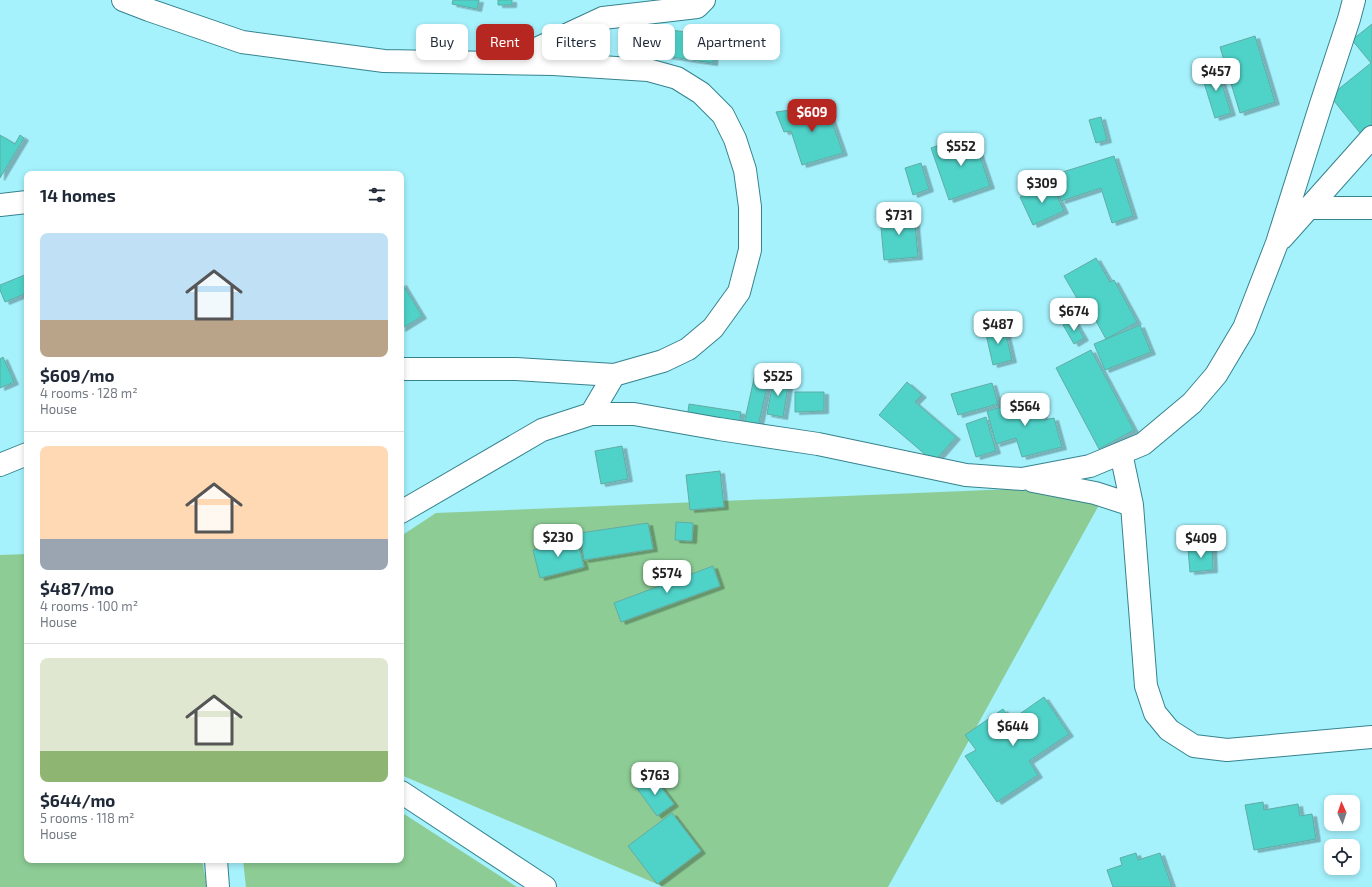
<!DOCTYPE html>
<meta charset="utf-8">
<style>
:root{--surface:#fff;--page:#f2f2f3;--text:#1f2937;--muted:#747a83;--line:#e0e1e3;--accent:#b62722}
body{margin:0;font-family:"Exo 2",sans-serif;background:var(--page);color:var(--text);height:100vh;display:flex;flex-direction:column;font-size:15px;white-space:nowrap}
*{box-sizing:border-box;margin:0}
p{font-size:13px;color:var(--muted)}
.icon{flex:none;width:22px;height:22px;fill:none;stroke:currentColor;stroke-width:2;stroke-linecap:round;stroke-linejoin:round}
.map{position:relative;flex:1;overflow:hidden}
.sheet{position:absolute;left:24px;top:171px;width:380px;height:692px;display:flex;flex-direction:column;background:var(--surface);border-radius:8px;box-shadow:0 2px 6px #0003}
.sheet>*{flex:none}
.banner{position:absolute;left:416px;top:24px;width:380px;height:36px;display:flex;gap:8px}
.needle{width:26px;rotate:357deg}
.controls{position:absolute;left:1324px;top:795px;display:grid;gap:8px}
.controls a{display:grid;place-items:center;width:36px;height:36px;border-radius:8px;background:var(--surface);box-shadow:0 2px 6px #0003;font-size:20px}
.price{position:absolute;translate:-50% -34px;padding:0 9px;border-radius:8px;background:#fff;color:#222;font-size:13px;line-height:26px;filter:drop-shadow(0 1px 2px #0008)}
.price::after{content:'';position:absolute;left:50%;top:24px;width:12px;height:9px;margin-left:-6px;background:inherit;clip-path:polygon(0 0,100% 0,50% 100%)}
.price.current{background:var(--accent);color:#fff}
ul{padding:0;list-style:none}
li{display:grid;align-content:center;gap:8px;height:212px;padding:0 16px}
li+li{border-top:1px solid var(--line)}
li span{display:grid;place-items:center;height:124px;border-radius:8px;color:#555}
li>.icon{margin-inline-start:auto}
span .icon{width:72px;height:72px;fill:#fffc;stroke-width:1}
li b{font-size:17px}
h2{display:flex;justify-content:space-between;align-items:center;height:48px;padding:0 16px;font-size:17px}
.chip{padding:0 14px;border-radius:8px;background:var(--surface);box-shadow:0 2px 6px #0003;font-size:14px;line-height:36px}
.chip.current{background:var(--accent);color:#fff}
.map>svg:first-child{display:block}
</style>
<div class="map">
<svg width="1372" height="887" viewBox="0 0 1372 887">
<defs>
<filter id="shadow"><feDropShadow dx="4.5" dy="2.5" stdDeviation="0" flood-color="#0004"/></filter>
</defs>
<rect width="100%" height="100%" fill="#a5f1fc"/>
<path fill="#8dcc95" d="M1110,485L888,887H664L401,775V536L436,513Z
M27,554V860H202L207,887H0V555Z
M401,812L517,887H246L243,860H401Z"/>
<path fill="#4fd2c8" stroke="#61aca5" filter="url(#shadow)" d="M453,0H479L477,9L452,4Z
M498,0H512V5H498Z
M1372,24V124L1360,133L1330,96L1371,63L1352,40Z
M656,28L716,36L713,63L652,54Z
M1255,36L1275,102L1240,113L1220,47Z
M1216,65L1231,113L1215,118L1200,70Z
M826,105L843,153L802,165L791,131L784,132L776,112Z
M1101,117L1107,140L1096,143L1089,120Z
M972,133L990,186L949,200L931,148Z
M0,135L15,144L20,135L24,138L0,178Z
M1114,156L1133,216L1112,223L1101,188L1061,201L1053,175Z
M921,163L929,189L913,195L905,168Z
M1051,183L1064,211L1033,225L1020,197Z
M914,213L918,257L884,260L880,216Z
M1096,258L1110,282L1114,280L1137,322L1106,339L1090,310L1085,312L1064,276Z
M27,274V293L5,302L0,290V285Z
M401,283H402L422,316L401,329Z
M1073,319L1084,338L1074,344L1063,325Z
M1140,325L1151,352L1105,370L1094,344Z
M1004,326L1012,360L993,365L985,330Z
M1091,350L1134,430L1099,449L1056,368Z
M3,357L14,382L0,388V359Z
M755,374L769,377L758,427L744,424Z
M774,377L789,380L783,417L767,414Z
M907,382L922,395L915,402L956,437L934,462L879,415Z
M992,383L998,404L958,415L951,394Z
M795,392H824V411L795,412Z
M1038,397L1044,420L1054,418L1062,447L1022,457L1016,438L996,444L987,411Z
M689,404L741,412L739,426L687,419Z
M986,417L996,451L976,457L966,424Z
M622,446L628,479L601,484L595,451Z
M720,471L724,507L690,510L686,475Z
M676,522L693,523L692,541L675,540Z
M648,523L653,549L584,560L580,533Z
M577,539L584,567L540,578L533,550Z
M1212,547L1213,570L1190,572L1188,549Z
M713,566L720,586L621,622L614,603Z
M1044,697L1069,734L1029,761L1038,775L997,802L965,756L976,750L965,735L1003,709L1011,720Z
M652,775L674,804L657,816L636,787Z
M1263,802L1264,810L1298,804L1300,816L1312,814L1316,839L1254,850L1245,805Z
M672,813L701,851L657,884L628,846Z
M1136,853L1138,860L1160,853L1172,887H1113L1107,870L1122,865L1120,858Z"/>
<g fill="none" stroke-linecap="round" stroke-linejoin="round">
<defs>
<path id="street" d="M506,63L603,18L697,7L704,0
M0,205L27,202
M1309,208H1372
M1282,238L1372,137
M401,369H516L614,375
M591,414H634L719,429L818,444L966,475L1022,479L1090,466L1143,444L1192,403L1216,375L1244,328L1277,243L1321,104L1349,19L1354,0
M1121,453L1132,505L1146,686L1155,713L1169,730L1194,746L1227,750L1372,737
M0,465L27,454
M1033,481L1095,493L1132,505
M401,792L545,887"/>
<path id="secondary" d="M123,0L149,10L242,42L384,61L553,64L648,70L677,78L701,93L723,115L735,139L745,170L750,207V250L739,292L713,328L688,349L663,361L614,375L591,414L542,430L401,512
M216,860L218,887"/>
</defs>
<use href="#street" stroke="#36838e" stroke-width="24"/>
<use href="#secondary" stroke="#36838e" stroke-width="24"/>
<use href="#street" stroke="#fff" stroke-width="22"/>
<use href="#secondary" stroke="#fff" stroke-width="22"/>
</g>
</svg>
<div class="controls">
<a><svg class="needle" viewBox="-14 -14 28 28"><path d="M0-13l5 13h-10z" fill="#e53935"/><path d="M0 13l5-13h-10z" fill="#747a83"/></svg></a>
<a><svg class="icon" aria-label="locate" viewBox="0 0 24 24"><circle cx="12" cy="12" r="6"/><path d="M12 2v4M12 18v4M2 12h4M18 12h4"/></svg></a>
</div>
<b class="price" style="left:1216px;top:92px">$457</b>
<b class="price current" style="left:812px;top:133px">$609</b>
<b class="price" style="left:961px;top:167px">$552</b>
<b class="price" style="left:1042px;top:204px">$309</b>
<b class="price" style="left:899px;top:236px">$731</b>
<b class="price" style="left:1074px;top:332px">$674</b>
<b class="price" style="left:998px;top:345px">$487</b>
<b class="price" style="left:778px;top:397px">$525</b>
<b class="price" style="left:1025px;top:427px">$564</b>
<b class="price" style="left:558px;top:558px">$230</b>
<b class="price" style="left:1201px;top:559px">$409</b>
<b class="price" style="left:667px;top:594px">$574</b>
<b class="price" style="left:1013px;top:747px">$644</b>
<b class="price" style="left:655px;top:796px">$763</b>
<div class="banner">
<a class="chip">Buy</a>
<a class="chip current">Rent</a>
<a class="chip">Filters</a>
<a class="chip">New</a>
<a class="chip">Apartment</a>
</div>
<section class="sheet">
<h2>14 homes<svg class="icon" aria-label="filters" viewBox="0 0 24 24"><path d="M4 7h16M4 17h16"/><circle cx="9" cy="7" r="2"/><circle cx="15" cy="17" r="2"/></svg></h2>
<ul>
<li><span style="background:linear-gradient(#bfe0f5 70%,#b9a48a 0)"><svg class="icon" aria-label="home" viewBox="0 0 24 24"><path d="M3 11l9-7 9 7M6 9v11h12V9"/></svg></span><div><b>$609/mo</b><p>4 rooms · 128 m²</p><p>House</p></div></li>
<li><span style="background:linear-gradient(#ffd9b3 75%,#9aa5b1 0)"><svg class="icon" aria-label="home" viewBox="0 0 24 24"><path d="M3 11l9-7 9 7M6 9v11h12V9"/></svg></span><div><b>$487/mo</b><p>4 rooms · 100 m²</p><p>House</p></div></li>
<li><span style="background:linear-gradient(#dfe7d0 75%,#8fb573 0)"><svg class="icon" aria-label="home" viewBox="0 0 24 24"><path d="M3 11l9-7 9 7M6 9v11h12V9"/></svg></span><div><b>$644/mo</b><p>5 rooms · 118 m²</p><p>House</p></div></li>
</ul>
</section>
</div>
